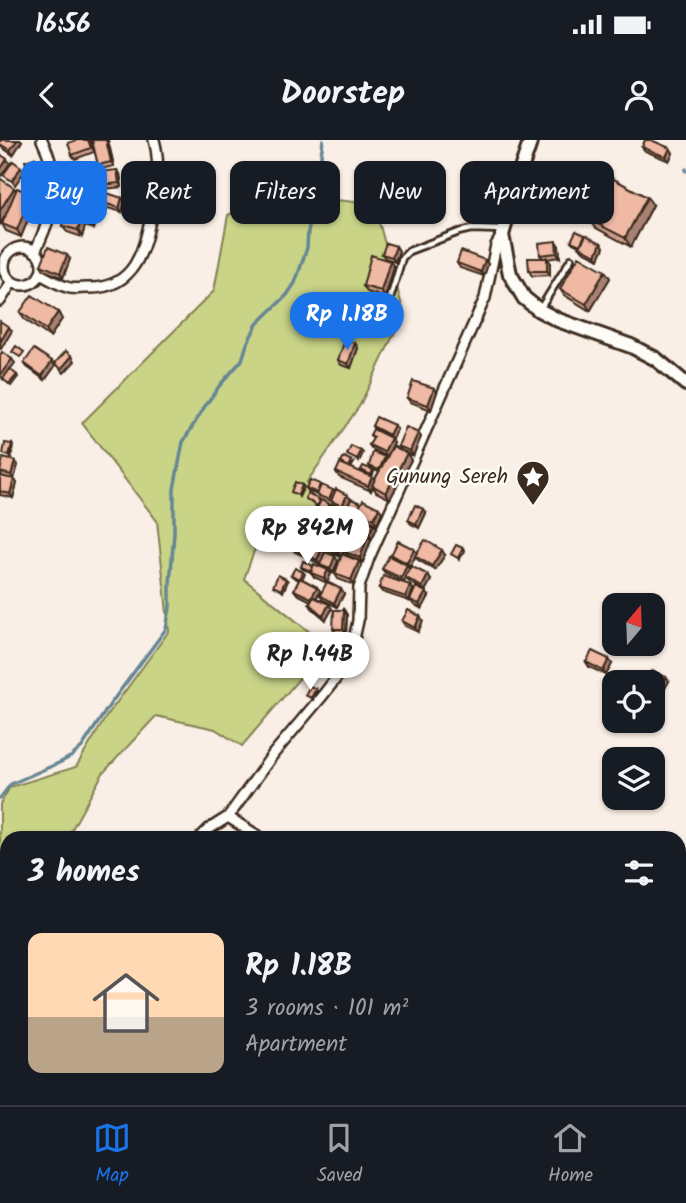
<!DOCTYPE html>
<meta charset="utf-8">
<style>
:root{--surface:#171b24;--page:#242831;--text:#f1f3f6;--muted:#9ea1a6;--line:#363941;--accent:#1a73e8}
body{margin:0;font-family:Kalam,sans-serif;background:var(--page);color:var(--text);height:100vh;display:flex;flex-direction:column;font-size:26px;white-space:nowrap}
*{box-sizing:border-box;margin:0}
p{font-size:23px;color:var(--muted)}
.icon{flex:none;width:38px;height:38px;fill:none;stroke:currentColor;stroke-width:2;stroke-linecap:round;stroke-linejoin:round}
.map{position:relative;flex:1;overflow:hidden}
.details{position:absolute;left:0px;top:691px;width:686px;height:275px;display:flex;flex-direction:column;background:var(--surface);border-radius:21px 21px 0 0;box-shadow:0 2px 5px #0004}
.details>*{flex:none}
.top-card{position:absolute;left:21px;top:21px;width:644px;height:63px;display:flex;gap:14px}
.needle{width:46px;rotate:19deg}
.controls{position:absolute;left:602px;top:453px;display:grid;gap:14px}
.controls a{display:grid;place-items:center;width:63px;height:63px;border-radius:14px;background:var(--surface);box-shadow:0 2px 5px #0004;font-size:35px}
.price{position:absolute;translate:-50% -60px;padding:0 16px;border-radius:24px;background:#fff;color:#222;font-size:23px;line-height:46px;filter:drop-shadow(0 2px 4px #0008)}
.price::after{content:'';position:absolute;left:50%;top:42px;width:21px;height:16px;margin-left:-10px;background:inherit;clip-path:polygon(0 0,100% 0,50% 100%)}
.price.selected{background:var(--accent);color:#fff}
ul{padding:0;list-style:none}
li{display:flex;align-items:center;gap:21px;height:175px;padding:0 28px}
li+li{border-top:2px solid var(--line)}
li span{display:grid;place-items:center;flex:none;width:196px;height:140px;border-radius:14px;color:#555}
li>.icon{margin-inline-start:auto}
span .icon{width:84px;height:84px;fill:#fffc;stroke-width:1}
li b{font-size:30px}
h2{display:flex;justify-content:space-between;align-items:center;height:84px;padding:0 28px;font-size:30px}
.pill{padding:0 24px;border-radius:14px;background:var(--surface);box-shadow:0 2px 5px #0004;font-size:24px;line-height:63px}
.pill.selected{background:var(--accent);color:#fff}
.status{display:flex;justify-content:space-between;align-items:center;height:49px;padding:0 35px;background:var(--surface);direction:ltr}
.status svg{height:19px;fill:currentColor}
header{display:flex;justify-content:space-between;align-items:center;height:91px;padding:0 28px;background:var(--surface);font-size:32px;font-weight:700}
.tabs{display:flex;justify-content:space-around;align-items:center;height:98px;border-top:2px solid var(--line);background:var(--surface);font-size:19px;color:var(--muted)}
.tabs a{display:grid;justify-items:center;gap:4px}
.tabs .selected{color:var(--accent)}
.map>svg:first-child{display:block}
</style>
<div class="status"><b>16:56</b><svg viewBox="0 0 49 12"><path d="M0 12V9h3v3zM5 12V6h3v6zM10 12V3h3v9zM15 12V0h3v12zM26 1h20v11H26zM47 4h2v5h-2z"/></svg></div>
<header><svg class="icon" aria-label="back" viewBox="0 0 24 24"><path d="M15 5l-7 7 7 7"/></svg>Doorstep<svg class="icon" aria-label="person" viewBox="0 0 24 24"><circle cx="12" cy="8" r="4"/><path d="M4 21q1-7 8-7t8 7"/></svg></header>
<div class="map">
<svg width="686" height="965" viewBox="0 0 686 965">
<rect width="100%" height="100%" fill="#faefe6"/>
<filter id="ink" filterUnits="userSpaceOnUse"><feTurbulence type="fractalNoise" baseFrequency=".0143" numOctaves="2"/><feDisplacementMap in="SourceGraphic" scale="14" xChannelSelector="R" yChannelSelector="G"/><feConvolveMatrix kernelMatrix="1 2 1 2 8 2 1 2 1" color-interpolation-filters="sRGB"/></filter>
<g filter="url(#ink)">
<path fill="#c9d487" stroke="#827f52" stroke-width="2" d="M277,54L374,64L404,173L360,265L307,342L326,399L265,381L244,439L327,506L242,606L215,589L156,576L103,633L67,698H7V868L0,876V664L10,647L76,627L106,577L169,491L157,381L82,283L214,151L228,75Z
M0,878L7,889V959H47L49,965H0Z"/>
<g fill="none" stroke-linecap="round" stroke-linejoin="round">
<path stroke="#668694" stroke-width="3.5" d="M686,29V31
M0,658L11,644L61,622L72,616L82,607L111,563L166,489L170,468V444L174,393V349L183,302L205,266L220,245L242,220L247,204L257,184L287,155L295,143L307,108L308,91L314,68L323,0"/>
<defs>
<path id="lane" d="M390,159L402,118L409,111L459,92L472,89L502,90
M540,169L571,119
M127,959L134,965
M299,959L307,965
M167,965L171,959"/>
<path id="street" d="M4 126a19 19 0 1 1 38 0a19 19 0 1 1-38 0Z
M35,112C54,69 64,45 42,0
M40,134C50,139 60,146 70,148C75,149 81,148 87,148C135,150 145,109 152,70C156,46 161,24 154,0
M0,161L12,142
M228,677L261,698
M200,698L209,689L228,677L274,613L323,555L340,533L352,508L358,481L359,447L369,418L485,158L496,105L502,95
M421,959L428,965"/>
<path id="secondary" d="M531,0L520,32L502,95L510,134L524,158L539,170L558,180L631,206L656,219L686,244
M679,844L686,823
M638,965L641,959"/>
</defs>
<use href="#lane" stroke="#3b2a1e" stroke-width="10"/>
<use href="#street" stroke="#3b2a1e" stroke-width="14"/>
<use href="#secondary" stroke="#3b2a1e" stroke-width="18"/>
<use href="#lane" stroke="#fdfcf7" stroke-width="4.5"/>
<use href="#street" stroke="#fdfcf7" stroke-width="9"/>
<use href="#secondary" stroke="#fdfcf7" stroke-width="12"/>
</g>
<path fill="#ce9f8d" stroke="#3b2a1e" stroke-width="2" d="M0,0H21L22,1L13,15L0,6Z
M90,0L94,12L75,19L72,15Z
M92,0H108L114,26L101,29L98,25Z
M642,7L670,8L673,13L669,21L645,11Z
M35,18L41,30L31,33L29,31Z
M117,30L120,34L122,47L104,49L101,45Z
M0,40L16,50L31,54L36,60L21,97L6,91L2,84L5,76L0,84Z
M97,55L93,67L99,74L94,89L85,86L82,97L67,92L62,86L79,62L77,59Z
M122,58L125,62L122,72L107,68L104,63Z
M653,65L631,107L596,88L590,80Z
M571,101L601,103L604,107L599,119L583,111L580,107L573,103Z
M396,106L399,111L395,122L385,118L382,114Z
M559,106L560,117L547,119L550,122V135L532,136L529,131L543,118L540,115Z
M70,119L63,138L44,130L41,125Z
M390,121L394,127L385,158L367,152L363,146Z
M457,123L488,124L484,136L460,128Z
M605,131L610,138L590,171L564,155L560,149Z
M20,172H58L62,179L50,197L24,179Z
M360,174L355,188L347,185L344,181Z
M355,203L358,208L351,228L341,225L338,220Z
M24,223L55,226L45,240L27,227Z
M437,252L431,270L410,262L407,258Z
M394,285L397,289L391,299L394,302L387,317L372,309L369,305L373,299L370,295L374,290L372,286Z
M418,293L421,297L413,316L405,312L411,320L390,359L376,352L373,346L371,351L339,337L336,332L354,323L351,328L362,333L361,330L374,332L372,337L374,340L379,332L370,328L369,326L401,310L398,306Z
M15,321L18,325L14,339L17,343L13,358L0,355V336H2L0,333V328Z
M321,345L351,359L345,371L342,369L343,370L355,377L358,381L377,388L372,398H370L371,400L363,422L348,416L345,412L349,402L336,396L334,394L333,396L327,392L325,390L336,385L337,382L330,379L328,377L326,382L317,378L314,374L317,367L305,358L320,361L317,355L308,351L306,348Z
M347,369L382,372L377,384L360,376L359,373L358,375L349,371Z
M426,373L419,388L411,384L408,380Z
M312,403L338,421L333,433L328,431L331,434L327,442L344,454L337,467L323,460L320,455L327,443L314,437L311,432L302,429L301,427L314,426L322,428L320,424L310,419L307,415L306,417L295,412L292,408Z
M320,403L347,406L342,415L359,421L362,425L354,445L338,439L335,434L341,417L323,408Z
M414,409L417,413L445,415L435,430L418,420L415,416L410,427H408L410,429L431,440L425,451L408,441L406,438L404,442L385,433L382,429L393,418L391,415Z
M303,432L305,434L302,439L317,447L320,451L316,458L329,464L332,469L326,480L312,468L309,463L311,461L297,454L294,450L299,440L293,437L291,435Z
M410,445L413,449L409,461L382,452L379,448Z
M429,456L422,469L413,464L410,460Z
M344,470L347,475L346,494L336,493L333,489Z
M402,481H423L418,492L405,486Z
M586,522L612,524L606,535L589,527Z
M648,540L669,541L664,550L653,545V542H650Z
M679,745L686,747V769L679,766Z
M334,959H364L360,965H342Z
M434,959H455L451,965H444Z
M538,959H590L586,965H542Z"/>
<path fill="#a78273" stroke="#3b2a1e" stroke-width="2" d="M17,0H21L22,1L13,15L10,10Z
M106,0H108L114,26L111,22Z
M670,8L673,13L669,21L666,17Z
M7,19L10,23L1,36L0,34V30Z
M21,27L24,32L15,45L12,41Z
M117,30L120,34L122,47L119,43Z
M14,48L19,54L0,84V70Z
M94,51L97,55L93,68L90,63Z
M31,54L36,60L21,97L17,90Z
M647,57L653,65L631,107L625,98Z
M122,58L125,62L122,72L119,68Z
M95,67L99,74L94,89L90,82Z
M81,80L85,86L82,97L78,90Z
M556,101L559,106L560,117L557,113Z
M601,103L604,107L599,119L596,115Z
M396,106L399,111L395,122L392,117Z
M67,115L70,119L63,138L60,133Z
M547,118L550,122V135L547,131Z
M485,120L488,124L484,136L481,132Z
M390,121L394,127L385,158L381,151Z
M605,131L610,138L590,171L586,164Z
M357,169L360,174L355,188L352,184Z
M58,172L62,179L50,197L46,190Z
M9,187L12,191L1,209L0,207V202Z
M355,203L358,208L351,228L348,224Z
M72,216L75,221L64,233L61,229Z
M12,219L15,223L3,239L0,235Z
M52,221L55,226L45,240L42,236Z
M17,235L18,237L11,246L9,244Z
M434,248L437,252L431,270L428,265Z
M394,285L397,289L392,299L389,295Z
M418,293L421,297L413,316L410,311Z
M391,298L394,302L387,317L384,312Z
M12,304L13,306L11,318L9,316Z
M361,311L363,313L359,322L357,320Z
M407,313L411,320L390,359L386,353Z
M15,321L18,325L14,339L11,335Z
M372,337L375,341L371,351L368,346Z
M14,339L17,343L13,358L10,354Z
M302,345L304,347L299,357L298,355Z
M347,355L351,359L345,371L342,366Z
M329,364L332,368L327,374L328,377L326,382L323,378Z
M379,368L382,372L377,384L374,379Z
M423,369L426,373L419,388L416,384Z
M355,377L358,381L349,402L346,398Z
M374,384L377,388L372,398L369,394Z
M368,395L371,400L363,422L360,418Z
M309,399L312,404L306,417L303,413Z
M344,401L347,406L341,417L338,413Z
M323,407L326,412L320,424L317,420Z
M463,408L465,411L459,420L458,418Z
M414,409L417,413L410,427L407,423Z
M442,410L445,415L435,430L432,426Z
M335,416L338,421L333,433L330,429Z
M359,421L362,425L354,445L351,440Z
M407,425L410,430L404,442L401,438Z
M328,430L331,434L327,443L324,438Z
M428,435L431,440L425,451L422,447Z
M286,439L288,441L283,452L281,450Z
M410,445L413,449L409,461L406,457Z
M317,447L320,451L314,462L311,458Z
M341,449L344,454L337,467L334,463Z
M426,452L429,456L422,469L419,464Z
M329,464L332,469L326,480L323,476Z
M344,470L347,475L346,494L343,489Z
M420,476L423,481L418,492L415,488Z
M609,519L612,524L606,535L603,531Z
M666,537L669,541L664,550L661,546Z
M316,549L317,551L313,560L311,558Z
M679,767L682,771L679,778Z
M683,785L686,789L683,797L680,793Z
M355,959H364L360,965H351Z
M447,959H455L451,965H447L445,962Z
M578,959H590L586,965H574Z"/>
<path fill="#efb9a4" stroke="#3b2a1e" stroke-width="2" d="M0,0H17L10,10L0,4Z
M77,0H88L91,8L72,15L68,3Z
M92,0H106L111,22L98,25Z
M645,0H651L670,8L666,17L642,7Z
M0,14L7,19L0,30Z
M35,18L39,27L29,31L25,21Z
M13,21L21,27L12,41L3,35Z
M117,30L119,43L101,45L99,32Z
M612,38L647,57L625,98L590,80Z
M1,39L14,48L0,70V40Z
M81,47L94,51L90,63L77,59Z
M17,48L31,54L17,90L2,84Z
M107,53L122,58L119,68L104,63Z
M70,59L95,67L90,82L81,80L78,90L62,86Z
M576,91L585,95L580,105L571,101Z
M586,95L601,103L596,115L580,107Z
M556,101L557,113L540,115L539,103Z
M386,103L396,106L392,117L382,114Z
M48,107L67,115L60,133L41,125Z
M461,111L485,120L481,132L457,123Z
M371,115L390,121L381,151L363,146Z
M579,116L605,131L586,164L560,149Z
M528,118H547V131H529Z
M32,155L58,172L46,190L20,172Z
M349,166L357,169L352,184L344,181Z
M0,181L9,187L0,202Z
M345,200L355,203L348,224L338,220Z
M16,206L24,212L20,217L12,212Z
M34,209L52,221L42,236L24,223Z
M66,211L72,216L61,229L55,223Z
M2,212L12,219L0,235V215Z
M10,229L17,235L9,244L3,239Z
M413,241L434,248L428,265L407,258Z
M376,277L394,285L389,295L372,286Z
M406,287L418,293L410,311L398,306Z
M373,289L391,298L384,312L369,305L374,297L370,295Z
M5,303L12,304L9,316L3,314Z
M351,306L361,311L357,320L347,315Z
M393,306L407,313L386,353L372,345Z
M373,312L385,317L379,330L369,326Z
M344,317L352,321L349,327L341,323Z
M3,318L15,321L11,335L0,332Z
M340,323L372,337L368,346L336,332Z
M363,326L373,330L371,335L361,330Z
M0,336L14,339L10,354L0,351Z
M310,340L320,344L317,353L306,348Z
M295,342L302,345L298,355L291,352Z
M321,345L333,350L329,360L317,355Z
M336,349L347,355L342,366L331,361Z
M308,353L320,361L317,366L305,358Z
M351,359L361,363L357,373L347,369Z
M321,360L329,364L323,378L314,374Z
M363,360L379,368L374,379L357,371Z
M332,364L341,368L336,379L327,374Z
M415,365L423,369L416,384L408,380Z
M343,370L355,377L346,398L332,391Z
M360,377L374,384L369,394L355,388Z
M330,382L336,385L332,394L325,390Z
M354,390L368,395L360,418L345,412Z
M326,392L344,401L338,413L320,403Z
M298,394L309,399L303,413L292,408Z
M425,400L442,410L432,426L415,416Z
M398,401L414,409L407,423L391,415Z
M312,403L323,407L317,420L307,415Z
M456,405L463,408L458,418L451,414Z
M325,412L335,416L330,429L320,425Z
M342,414L359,421L351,440L335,434Z
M389,416L407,425L401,438L382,429Z
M303,421L313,426L311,431L301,427Z
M314,424L328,430L324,438L311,433Z
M411,426L428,435L422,447L405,437Z
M295,428L303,432L300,439L291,435Z
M278,435L286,439L281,450L273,446Z
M383,436L410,445L406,457L379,448Z
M300,438L317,447L311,458L294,450Z
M327,442L341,449L334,463L320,455Z
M416,447L426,452L419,464L410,460Z
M314,457L329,464L323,476L309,463Z
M334,470H344L343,489H333Z
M408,470L420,476L415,488L402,481Z
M592,511L609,519L603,531L586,522Z
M652,531L666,537L661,546L648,540Z
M310,546L316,549L311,558L305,555Z
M679,745L686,747V766L679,763Z
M679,783L683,785L680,793L679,792Z
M339,959H355L351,965H347Z
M466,959H475L481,965H459Z
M492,959H497L502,965H485Z
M539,959H578L574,965H549Z"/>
</g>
<defs>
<symbol id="sight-pin" viewBox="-11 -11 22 30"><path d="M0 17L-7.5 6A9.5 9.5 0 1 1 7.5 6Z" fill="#3b2a1e" stroke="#fdfcf7"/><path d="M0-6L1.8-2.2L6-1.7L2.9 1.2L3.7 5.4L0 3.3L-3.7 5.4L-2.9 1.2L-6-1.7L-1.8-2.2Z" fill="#fff"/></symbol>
</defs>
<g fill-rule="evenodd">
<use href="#sight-pin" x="514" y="318" width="38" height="52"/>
</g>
<g text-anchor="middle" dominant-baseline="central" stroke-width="5" stroke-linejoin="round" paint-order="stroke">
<g font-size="21" fill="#3b2a1e" stroke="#fdfcf7" text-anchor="end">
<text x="508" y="337">Gunung Sereh</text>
</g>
</g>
</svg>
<div class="controls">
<a><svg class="needle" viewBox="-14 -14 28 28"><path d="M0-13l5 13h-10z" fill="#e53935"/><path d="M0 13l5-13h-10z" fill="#9ea1a6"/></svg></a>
<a><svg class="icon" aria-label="locate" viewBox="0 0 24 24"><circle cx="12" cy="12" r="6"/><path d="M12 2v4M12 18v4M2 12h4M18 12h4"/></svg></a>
<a><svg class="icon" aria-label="layers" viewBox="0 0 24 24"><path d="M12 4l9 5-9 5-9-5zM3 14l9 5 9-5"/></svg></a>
</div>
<b class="price selected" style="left:347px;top:212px">Rp 1.18B</b>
<b class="price" style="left:307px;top:426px">Rp 842M</b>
<b class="price" style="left:310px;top:552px">Rp 1.44B</b>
<div class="top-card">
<a class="pill selected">Buy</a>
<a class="pill">Rent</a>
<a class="pill">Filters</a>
<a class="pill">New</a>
<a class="pill">Apartment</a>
</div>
<section class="details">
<h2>3 homes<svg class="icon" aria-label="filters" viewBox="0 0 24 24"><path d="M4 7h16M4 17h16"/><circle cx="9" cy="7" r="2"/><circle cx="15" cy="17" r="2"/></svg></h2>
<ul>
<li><span style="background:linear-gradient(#ffd9b3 60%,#b9a48a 0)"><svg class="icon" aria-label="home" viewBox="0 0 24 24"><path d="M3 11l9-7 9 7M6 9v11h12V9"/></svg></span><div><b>Rp 1.18B</b><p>3 rooms · 101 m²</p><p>Apartment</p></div></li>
</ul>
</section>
</div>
<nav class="tabs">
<a class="selected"><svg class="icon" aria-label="map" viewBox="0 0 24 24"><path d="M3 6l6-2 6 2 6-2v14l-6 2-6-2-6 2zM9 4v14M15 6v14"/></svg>Map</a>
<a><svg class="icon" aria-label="saved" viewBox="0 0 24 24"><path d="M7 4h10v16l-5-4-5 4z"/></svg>Saved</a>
<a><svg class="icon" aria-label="home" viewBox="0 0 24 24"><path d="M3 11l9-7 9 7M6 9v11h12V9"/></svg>Home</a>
</nav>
